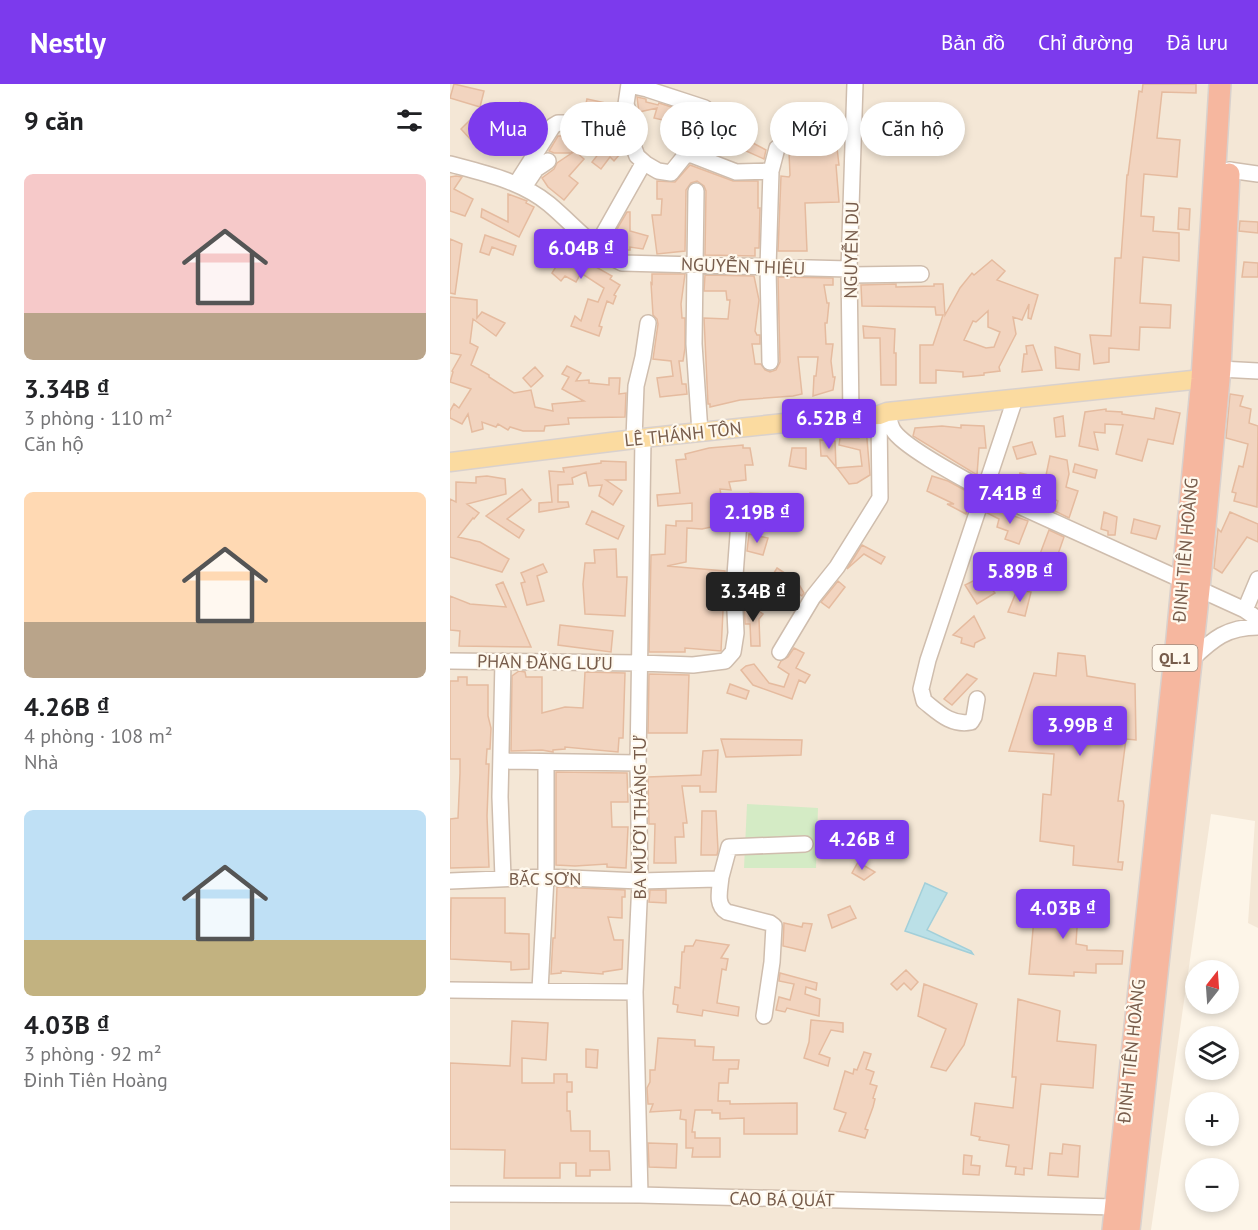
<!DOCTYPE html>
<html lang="vi">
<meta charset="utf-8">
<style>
:root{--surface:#fff;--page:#f2f2f2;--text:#202124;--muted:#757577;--accent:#7c3aed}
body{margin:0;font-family:"PT Sans",sans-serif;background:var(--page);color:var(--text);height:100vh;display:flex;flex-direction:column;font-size:22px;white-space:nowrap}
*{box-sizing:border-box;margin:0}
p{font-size:20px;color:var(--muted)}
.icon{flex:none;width:33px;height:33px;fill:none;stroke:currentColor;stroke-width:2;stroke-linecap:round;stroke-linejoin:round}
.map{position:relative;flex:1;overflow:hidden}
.side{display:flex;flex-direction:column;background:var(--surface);width:450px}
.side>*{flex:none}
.guide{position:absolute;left:18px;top:18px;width:570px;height:54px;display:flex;gap:12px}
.needle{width:39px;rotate:17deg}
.buttons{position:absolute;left:735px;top:876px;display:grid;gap:12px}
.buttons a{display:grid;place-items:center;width:54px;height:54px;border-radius:50%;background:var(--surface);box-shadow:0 3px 9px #0003;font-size:30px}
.price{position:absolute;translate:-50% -51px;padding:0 14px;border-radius:6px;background:var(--accent);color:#fff;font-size:20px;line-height:39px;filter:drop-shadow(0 2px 3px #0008)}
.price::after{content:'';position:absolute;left:50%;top:36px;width:18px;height:14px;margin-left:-9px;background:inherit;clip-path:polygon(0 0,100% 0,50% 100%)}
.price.selected{background:#222;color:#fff}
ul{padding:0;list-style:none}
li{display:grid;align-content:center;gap:12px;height:318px;padding:0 24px}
li span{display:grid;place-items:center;height:186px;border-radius:9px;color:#555}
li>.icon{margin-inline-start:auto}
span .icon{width:108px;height:108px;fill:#fffc;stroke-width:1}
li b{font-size:26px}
h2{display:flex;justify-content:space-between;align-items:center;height:72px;padding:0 24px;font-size:26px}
.pill{padding:0 21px;border-radius:27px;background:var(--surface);box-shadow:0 3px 9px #0003;font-size:21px;line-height:54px}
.pill.selected{background:var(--accent);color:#fff}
header{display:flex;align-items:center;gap:36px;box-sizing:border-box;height:84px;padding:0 30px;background:var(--accent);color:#fff}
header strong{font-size:28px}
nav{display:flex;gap:33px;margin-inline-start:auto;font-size:21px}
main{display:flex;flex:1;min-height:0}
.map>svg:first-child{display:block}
</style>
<header>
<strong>Nestly</strong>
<nav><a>Bản đồ</a><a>Chỉ đường</a><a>Đã lưu</a></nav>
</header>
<main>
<section class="side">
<h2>9 căn<svg class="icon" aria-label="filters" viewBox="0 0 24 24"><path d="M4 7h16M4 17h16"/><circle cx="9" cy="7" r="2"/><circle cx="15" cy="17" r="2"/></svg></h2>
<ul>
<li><span style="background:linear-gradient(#f6c9c9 75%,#b9a48a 0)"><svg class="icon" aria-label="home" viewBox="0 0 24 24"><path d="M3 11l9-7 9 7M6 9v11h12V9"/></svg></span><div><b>3.34B ₫</b><p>3 phòng · 110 m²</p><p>Căn hộ</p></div></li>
<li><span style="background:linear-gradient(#ffd9b3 70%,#b9a48a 0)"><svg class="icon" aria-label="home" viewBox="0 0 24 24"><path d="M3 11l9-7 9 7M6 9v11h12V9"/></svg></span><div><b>4.26B ₫</b><p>4 phòng · 108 m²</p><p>Nhà</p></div></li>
<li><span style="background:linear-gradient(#bfe0f5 70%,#c2b280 0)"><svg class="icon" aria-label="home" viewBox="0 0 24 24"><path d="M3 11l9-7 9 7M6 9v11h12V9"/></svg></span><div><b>4.03B ₫</b><p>3 phòng · 92 m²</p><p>Đinh Tiên Hoàng</p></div></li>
</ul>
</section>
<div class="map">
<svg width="808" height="1146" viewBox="0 0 808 1146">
<rect width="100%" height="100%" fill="#fdf5e8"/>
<path fill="#f4e7d6" d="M0,0H808V844L798,839L805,737L761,730L701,1146H0Z"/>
<path fill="#d4ebc5" d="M297,720L368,724L366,784H294Z"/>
<path fill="#bbe0e7" stroke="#a2cfd9" stroke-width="1.5" d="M475,799L497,809L477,846L521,867L523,870L455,847Z"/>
<path fill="#f2d4bf" stroke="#e5bb9f" stroke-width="1.5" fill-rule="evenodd" d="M4,0L34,7L30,23L0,14Z
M693,0H746V9L712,8L707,54L730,56L727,93L694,90L691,132L704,133L703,147L729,149V177L693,173L690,219L721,221L720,244L690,243L689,266L659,264V278L644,280L640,251L661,252L665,174H671L677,91H678L689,7L692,8Z
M187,13L196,15V18L208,21L209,19L237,28L235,36L249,43L253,33L272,42L273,39L281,43L275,56L267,52L260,68L240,60L242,56L219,49L221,44L212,41L213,36L204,34L207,24L189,28Z
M137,15L156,19L155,23L170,32L173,41L153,31L151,40L136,37L139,24H135Z
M70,18L82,27L76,35L71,32L62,48L57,45L47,64L37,58L45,42L49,44L58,28L61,30Z
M350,27L373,28L372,45H350L349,63L387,64L389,81H386L389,118L355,119L357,167H328L331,92L339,93L340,91L339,68H341L342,44H340V33L350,34Z
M21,35L31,46L21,56L11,45Z
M462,37L489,39V49L493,51L489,60L480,56L483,50L461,48Z
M108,52H121L122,69H104L99,67Z
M301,58L316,66L314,75L296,67Z
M157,59L170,70L164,77L160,73L151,85L142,78Z
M125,67L134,75L119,92L128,99L114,116L98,103L92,94L104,85L107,79Z
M240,81L283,97H308V124H310L309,164H305V172L255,171L256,107L254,102L247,97L241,99L236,106L235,167L207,170L202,131H211L212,115H207V97L225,98Z
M6,92L12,93L4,105L23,115L15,132L0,127V93Z
M58,110L77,117L76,119L84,123L69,153L31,133L32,125L58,138Z
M729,124L740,125L739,146L728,145Z
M177,128H180V147L198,152L193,165L180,163V166H169L164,163V150Z
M790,137L808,138V149L789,147Z
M35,151L66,162L63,171L42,163L39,171L30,168Z
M96,152L120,160L122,157L134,168L131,172L138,176L137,178L162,192L160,195L170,201L164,211L166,212L163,220L157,217L149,242L152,243L149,252L121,242L125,232L131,237L138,215L148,218L154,204L131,189L126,198L115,192L111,197L102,189L107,181L89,170Z
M0,155L12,160L5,210L0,209Z
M542,176L555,187L547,196L588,211L581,235L578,234L579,220L572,236L563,233L566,250L549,283L550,287L534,289V291L513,293V288L486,286V299H470V261H483L493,231H486L485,223L412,222L411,201L446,200V203L484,202V200H493L495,231L510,204L522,189L524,191ZM538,227V243L550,248L544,263L536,264L514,256L523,237L526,238Z
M794,178L808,179V193H792Z
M202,190H235L231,220L232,234H235V264L233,277H229L232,300H236L237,310L210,313L207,294L223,292L221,277L203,275L208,240L207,235L203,231L201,199L202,200Z
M255,191L304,192L309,216L305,247L307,251H310V260H302L305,280H311L315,286L320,288L326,286L330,278L328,193L383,194V201H374L377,219H379L377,239H375L376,260H383L381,277L383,293H385L383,306L363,312L364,292H366L368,273H348L352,310L343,312L290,316L260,323V320H258L254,234L278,235L280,216H277L276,207H254Z
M0,213L27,216V234L32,228L55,239L46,252L23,235L20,259L28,263L21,281L39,291V293L64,309L81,306L85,323L103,327L102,320L134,317L112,305L119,293L112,290L117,282L131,289L126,297L139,296V299L159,301V294H170L169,310L176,309L175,333L118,334L119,340L95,342L94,347H73L60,343L58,346L48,340L46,343L32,338L33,345L22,348L18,330L12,340L0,334V327L4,320L9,324L21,305L0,298L3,288L2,287L11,271L0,269Z
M413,242L445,245L444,269H446V301H431L430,254H414Z
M583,261L592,286L572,288L574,270H577L576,262Z
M605,263L630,270L629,286L606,284Z
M85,283L93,292L81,303L73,294Z
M780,310L793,312L790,322L801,325L799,339L808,342L807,423L784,417L786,409L782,408L789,382L793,383L798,360L776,354Z
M706,324L730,329L723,360L698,355L692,377L666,370L673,341L655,340V349L644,348L648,366L629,362L635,328L656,325V327L672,328V330L704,335Z
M613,332L615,352L606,353L604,334Z
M511,341L534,342L536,364H529L527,391L463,352L465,344L492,342L511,344Z
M408,343H416L420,391L407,399L399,400L387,384L412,382L410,366L389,361L390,354H409Z
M370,356L385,357L386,383L377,372H371Z
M582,358L586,370L567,375L563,363Z
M293,361V364H300L303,381H295L296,396L279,398L281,406L270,405L275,435H270L271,441L252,445L237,444L236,478L217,482L275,487L271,567L235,564V568H199L201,471L215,470L216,441L226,442V437H242V419L208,422L207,411L230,409L226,376L236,375L235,370L259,364Z
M342,364H356V385L339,382Z
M600,372L617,376L619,390L616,403L628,407L619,434L605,427L608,417L598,413L604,397L581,407V414L565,407L570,389L587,393L591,391L594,401Z
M151,377L176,378V396H156L172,407L163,421L149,412L152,401L139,402L136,388L122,394L123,400L108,401V418H118L119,423L89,428V419L102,418L99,387L114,388L113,384L151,379Z
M625,380L647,386L645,394L623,388Z
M37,392L55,395L56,410L17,420L29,429L24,435L23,434L8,453L30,458L59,475L52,488L0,473V415L6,418V398L26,399V393Z
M482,392L498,397L520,409L516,430L497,420H504L477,407Z
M72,405L81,416L57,435L74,446L69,454L36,432Z
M300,409L317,410L316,431L319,433L300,436Z
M540,421L545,422L544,425L578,437L569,460L555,455L558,447L547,443L549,435L537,429Z
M142,427L174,442L168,455L136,440Z
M654,428L667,433L665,451H658V447L651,445Z
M780,428L808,440V458L797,453L772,489L764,484L768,445L771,448Z
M684,435L710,442L706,455L681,449Z
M599,446L614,453L606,476L590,470Z
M299,450L318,454L313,471L297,467Z
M412,461L435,473L431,480L414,470L397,485Z
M166,465L167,493H177L175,532L135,530L133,500L135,479H145L144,466Z
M93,480L97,488L87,492L94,517L77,521L71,499L75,498L71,489Z
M327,484L347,497L354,509L352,512L322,492Z
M320,493L324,505L310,516L302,506Z
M527,495L535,497L545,509L527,520L515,501Z
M388,497L395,503L379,524L371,518Z
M53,498L81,563L9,562L10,547L0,546V512L20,520L56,523L46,501Z
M567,506L581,508L575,532L558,528Z
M294,517L313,530L309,535L310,562H301L300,540H295Z
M524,532L535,554L525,559L524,563L511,559L512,554L503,551Z
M110,541L163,547L161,568L108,561Z
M344,564L354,569L346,584L360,591L355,599L349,596L342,615L303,601L291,586L296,582L304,580L319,599L334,603L339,590L328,583L331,577L338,573Z
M608,569L635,572L637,592L685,600L686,656L676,655L668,717H673L674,721L668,778H673L672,786L623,781L624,762L590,757L593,710L601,711L604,670L559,667L584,589L606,592Z
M69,587L75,588L76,593H92V629L115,623L133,624L135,588L175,589L173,654H169L168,668L115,663V665L103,666V668L92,666L61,667L62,592Z
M199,590L239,591L237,649H198Z
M517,590L527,595L502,621L494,615Z
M8,593H17V601H38V632L41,644L40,665H37L36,680H39L37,732L39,783L0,784V735L8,734L10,689V675H0V597H8Z
M280,600L299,607L296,615L277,609Z
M271,655L352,656L351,671L276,673Z
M268,666L266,708H250V702H232L237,739H233L234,753H225L226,779H204L205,740H199L198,693L251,691L253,667Z
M106,688L177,689L178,718H161L162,743H178L176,784L157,783V780L125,782L106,781Z
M252,727H266L268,766L267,771H251Z
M408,778L425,788L414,796L402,789Z
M107,803L175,806V813H172V834L158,833L164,856H173L172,885L153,888V890L111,887V889L101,890L103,854H105Z
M200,806H216V819L199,818Z
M586,812H629L626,860L637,862V866L673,867L672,880H646V889L624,888V892L579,890Z
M1,814H55V849L79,850V885L61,886V878L0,875Z
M400,822L406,834L382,844L378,831Z
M334,839L352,843L353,839L362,840L355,867L333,862Z
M246,856L279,861L271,874L278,875L276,886L272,885L267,919L289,923L288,932L253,926L252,932L227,928L228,921L223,920L224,912L225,903L230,904L232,868H234L235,862H243Z
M456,886L468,898L461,906L454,899L447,906L441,900Z
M330,889L367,899L366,906L356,903L355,910L370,915L369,932L337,924L335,928L326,926L329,913L340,916L344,900L329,897Z
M474,900L527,920L514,961L496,987L481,983L496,945L468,932Z
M568,915L610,927L607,957L646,961L643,1004L591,1000L582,1085L574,1084V1091L565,1090L566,1083L556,1082L559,1061L529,1056L530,1053L521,1051L525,1019L563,1024L566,993H562Z
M361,936L393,939V948L381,946L369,970L380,974L378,982L354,974L359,958Z
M62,937L98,939L96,976L72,974V999H104V990H117V998H122V1008H117V1027H120L121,1047H140V1067H159L160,1086H140V1092H126V1079H110V1094H54L55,1066L0,1065V979L60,982Z
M208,954L245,956V962L264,963L263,976H289L288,985H279L278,999H269L268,1017H280V1020L347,1019V1050H294V1034L270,1035V1029H262V1026H245L242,1048H245V1054H270V1073H242L243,1064H236V1036L230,1035L231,1026L200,1028L203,1020H198L197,1004L200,998V986H205Z
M136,965L148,966L147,984L136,983Z
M414,968L421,970L416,985L424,988L420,1000L427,1002L423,1014L425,1015L423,1023L415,1045L418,1046L415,1054L389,1047L396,1029L384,1025L395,987L403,990L404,985L407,986Z
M198,1059L227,1060L226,1084L199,1083Z
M613,1060L630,1062L628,1093L598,1091L600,1069L612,1070Z
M514,1071L522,1072L521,1081L530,1082L529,1091L513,1090Z"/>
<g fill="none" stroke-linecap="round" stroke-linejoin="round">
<defs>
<path id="minor" d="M179,0L176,20L183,41L184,64L187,72L196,80L208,87L221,89L237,69L286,88L321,87
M179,1L197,5L255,24
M0,80C34,89 71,97 99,120C123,140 143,165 172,179L399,185
M779,86L808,90
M66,100L103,42L108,39H114
M76,100L86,85L98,77
M246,107L244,260L250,348
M146,163L194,78
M400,191L471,190
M320,278L318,184L321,87L327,64
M770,285L808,287
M437,328C439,334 440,341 443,346C453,363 514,395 534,406L732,496
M401,332L399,185L405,0
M184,355L186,302L193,273L198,239
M749,505L795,526L808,535
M795,526L808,495
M330,568L363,513L387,483L430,414L429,331
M742,575C763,555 777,543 808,543
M0,577L190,579L243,581L275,577L283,568L286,549L284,505L290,424
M53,577L50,713L53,794
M527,615L524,633L521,638C501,642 488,628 474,617L471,605L478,576L565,315
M52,677L188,679
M271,793C270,805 265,821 277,828L320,839L324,842L322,878L314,932
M0,797L96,793L190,797L267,795L271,793L279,763L355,760
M0,906L185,908
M90,906L96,793V678
M0,1110L190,1111L665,1123
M190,1111L185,908L190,797L188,679L193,354"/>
<path id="major" d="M0,378L193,354L401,332L429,331L437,328L752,295"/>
<path id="highway" d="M663,1146L727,554L752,295L770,0
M679,1146L749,505L770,285L779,90"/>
</defs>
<use href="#minor" stroke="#cfbdad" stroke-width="18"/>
<use href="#major" stroke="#d9d1cd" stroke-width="21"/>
<use href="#highway" stroke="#d9d1cd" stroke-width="24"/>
<use href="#minor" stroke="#fff" stroke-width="15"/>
<use href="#major" stroke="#fbdba0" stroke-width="18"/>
<use href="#highway" stroke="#f6b79f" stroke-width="21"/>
</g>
<g text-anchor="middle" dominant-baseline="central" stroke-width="4.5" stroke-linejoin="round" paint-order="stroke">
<rect fill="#fff9ee" stroke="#a08b7c" stroke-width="1.5" x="702.5" y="561" width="45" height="26" rx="4.5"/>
<g font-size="16" font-weight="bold" fill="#775c4b">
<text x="725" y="574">QL.1</text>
</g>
<g font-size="18" fill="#775c4b" stroke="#fff9ee">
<text transform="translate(401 166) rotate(-89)">NGUYỄN DU</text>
<text transform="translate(293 182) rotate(2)">NGUYỄN THIỆU</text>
<text transform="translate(233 350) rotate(-6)">LÊ THÁNH TÔN</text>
<text transform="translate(735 466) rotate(-85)">ĐINH TIÊN HOÀNG</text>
<text transform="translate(95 578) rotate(1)">PHAN ĐĂNG LƯU</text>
<text transform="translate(189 733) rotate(-90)">BA MƯƠI THÁNG TƯ</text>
<text x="95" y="794">BẮC SƠN</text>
<text transform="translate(681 967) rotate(-84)">ĐINH TIÊN HOÀNG</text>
<text transform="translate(332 1115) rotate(1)">CAO BÁ QUÁT</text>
</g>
</g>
</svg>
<div class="buttons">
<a><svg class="needle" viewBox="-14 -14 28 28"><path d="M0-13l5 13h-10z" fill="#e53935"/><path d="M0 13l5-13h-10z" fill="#757577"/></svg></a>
<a><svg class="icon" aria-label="layers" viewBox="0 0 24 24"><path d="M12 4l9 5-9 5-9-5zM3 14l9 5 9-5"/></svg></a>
<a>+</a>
<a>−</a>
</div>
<b class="price" style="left:131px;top:196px">6.04B ₫</b>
<b class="price" style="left:379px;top:366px">6.52B ₫</b>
<b class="price" style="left:560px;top:441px">7.41B ₫</b>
<b class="price" style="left:307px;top:460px">2.19B ₫</b>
<b class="price" style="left:570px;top:519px">5.89B ₫</b>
<b class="price selected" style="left:303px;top:539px">3.34B ₫</b>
<b class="price" style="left:630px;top:673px">3.99B ₫</b>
<b class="price" style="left:412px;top:787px">4.26B ₫</b>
<b class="price" style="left:613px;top:856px">4.03B ₫</b>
<div class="guide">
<a class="pill selected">Mua</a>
<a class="pill">Thuê</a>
<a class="pill">Bộ lọc</a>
<a class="pill">Mới</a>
<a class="pill">Căn hộ</a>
</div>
</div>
</main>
